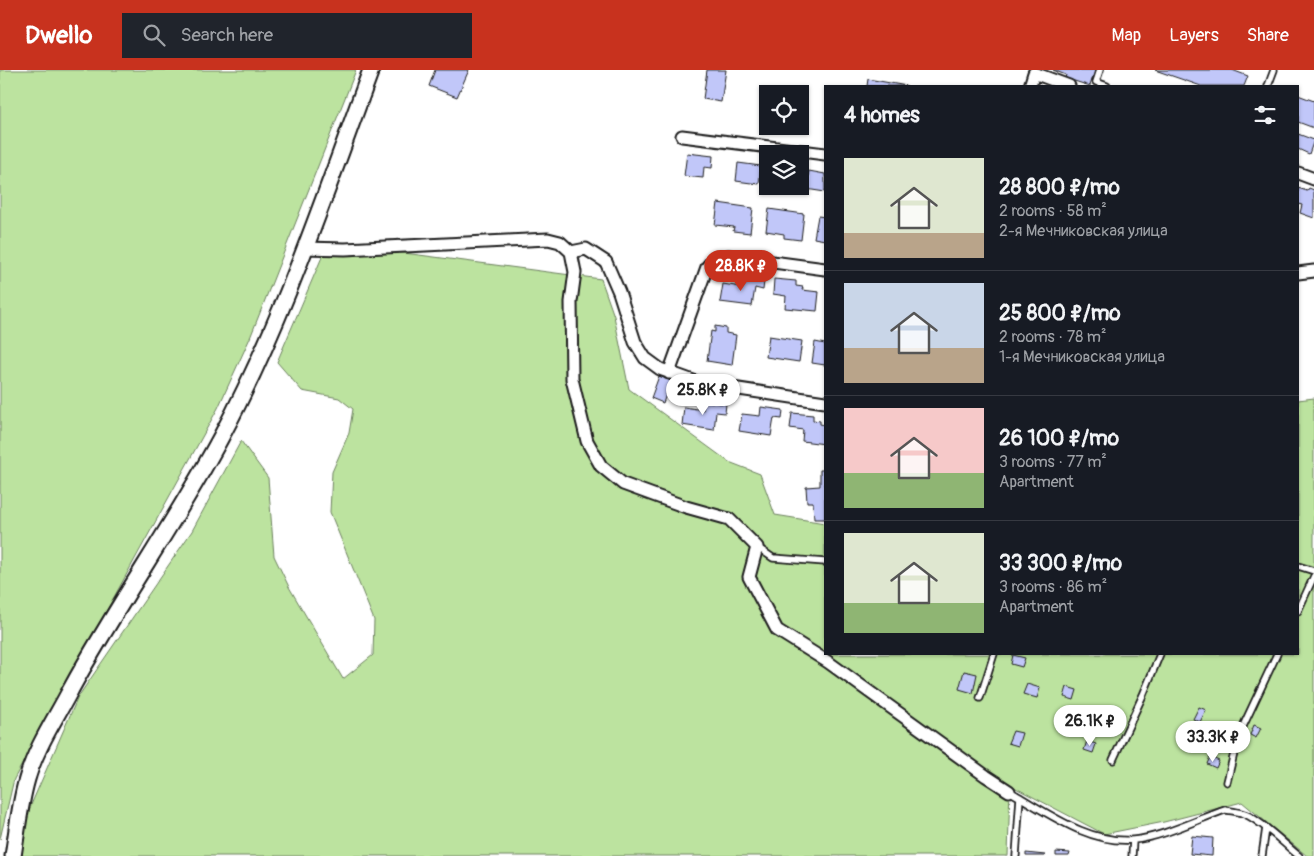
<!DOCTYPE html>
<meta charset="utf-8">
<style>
:root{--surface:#171b24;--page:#20242c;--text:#f1f3f6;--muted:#9ea1a6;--line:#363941;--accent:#c8321e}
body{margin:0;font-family:Pangolin,sans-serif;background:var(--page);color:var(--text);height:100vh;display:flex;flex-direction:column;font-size:19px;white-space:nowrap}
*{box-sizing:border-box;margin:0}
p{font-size:16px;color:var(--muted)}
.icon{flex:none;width:28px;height:28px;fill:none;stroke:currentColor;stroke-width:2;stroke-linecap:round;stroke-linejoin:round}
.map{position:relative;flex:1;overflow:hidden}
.sheet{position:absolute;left:824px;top:15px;width:475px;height:570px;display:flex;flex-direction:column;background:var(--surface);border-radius:0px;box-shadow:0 1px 4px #0004}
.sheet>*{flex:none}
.fabs{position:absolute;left:759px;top:15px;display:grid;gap:10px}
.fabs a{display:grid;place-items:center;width:50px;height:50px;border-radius:0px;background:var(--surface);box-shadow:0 1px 4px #0004;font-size:25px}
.price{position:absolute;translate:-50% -42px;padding:0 11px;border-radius:18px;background:#fff;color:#222;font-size:16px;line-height:32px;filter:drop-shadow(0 1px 2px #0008)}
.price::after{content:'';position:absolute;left:50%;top:30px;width:15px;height:11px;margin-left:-8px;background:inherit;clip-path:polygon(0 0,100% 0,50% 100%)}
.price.on{background:var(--accent);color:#fff}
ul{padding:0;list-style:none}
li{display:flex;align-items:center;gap:15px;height:125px;padding:0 20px}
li+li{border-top:1px solid var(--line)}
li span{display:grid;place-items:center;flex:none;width:140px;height:100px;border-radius:0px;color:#555}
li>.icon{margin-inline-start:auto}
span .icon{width:60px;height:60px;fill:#fffc;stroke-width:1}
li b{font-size:21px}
h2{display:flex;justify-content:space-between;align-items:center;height:60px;padding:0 20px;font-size:21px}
header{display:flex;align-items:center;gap:30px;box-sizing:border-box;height:70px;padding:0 25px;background:var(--accent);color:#fff}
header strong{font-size:24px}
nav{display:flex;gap:28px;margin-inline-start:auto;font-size:18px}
.search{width:350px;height:45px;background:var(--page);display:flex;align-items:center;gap:12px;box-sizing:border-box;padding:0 18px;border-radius:0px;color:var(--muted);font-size:19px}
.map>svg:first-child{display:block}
</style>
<header>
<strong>Dwello</strong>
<div class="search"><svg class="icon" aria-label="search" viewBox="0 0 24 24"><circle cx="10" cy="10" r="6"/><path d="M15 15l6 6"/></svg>Search here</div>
<nav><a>Map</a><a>Layers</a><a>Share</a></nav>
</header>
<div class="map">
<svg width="1314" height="786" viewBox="0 0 1314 786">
<rect width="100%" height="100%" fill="#fff"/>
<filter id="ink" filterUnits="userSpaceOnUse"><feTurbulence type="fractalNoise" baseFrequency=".02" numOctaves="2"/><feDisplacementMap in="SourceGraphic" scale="10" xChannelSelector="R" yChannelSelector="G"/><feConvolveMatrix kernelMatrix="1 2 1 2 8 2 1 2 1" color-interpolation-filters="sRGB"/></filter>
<g filter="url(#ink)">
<path fill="#bce39f" stroke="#6c805e" d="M0,0H356L250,268L218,338L14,709L0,769Z
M328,173L601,209L614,246L629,319L729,392L760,404L775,445L825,453V584H1298V330L1314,328V786H1307L1242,732L1164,752L1104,764L1010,715L1008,786H20L24,751L78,627L192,461L241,371L268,408L274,486L289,517L343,609L373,585L374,550L330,442L332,402L349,363L353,339L339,328L302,321L277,292Z"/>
<path fill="#c1c7f9" stroke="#1c1c1c" d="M435,0H469L457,27L429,16Z
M707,0H726L721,32L703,29Z
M1053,0H1095L1090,16L1065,8L1066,5Z
M1155,0H1232L1248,6L1244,16H1201Z
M868,9L907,16H867Z
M1298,25L1314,31V58L1298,52Z
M1298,64L1314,70L1309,84L1298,79Z
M687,83L713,86L712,98L704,97L703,108L684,106Z
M738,93L761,96L759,114L736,111Z
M809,101L825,104V122L806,119Z
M1298,118L1307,121L1309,118L1314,120V148L1300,143L1302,135L1298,134Z
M718,133L753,138L750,163L733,161L734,157L715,155Z
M769,139L804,144L801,170L784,168V164L766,161Z
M818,146L825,147V170L814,168Z
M742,208L764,211L763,220L755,218L752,236L720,232L723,214L741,217Z
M774,209L796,211V216L803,217L802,220L819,222L817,241L785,238L786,226L773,224Z
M715,256L726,258V263L736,265L732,295L707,291L711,261L715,262Z
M769,266L802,271L799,292L766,287Z
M815,272L825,274V295L812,293Z
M659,306L671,311L663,333L651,328Z
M704,331L726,334L725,343L716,342L714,360L682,355L684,337L703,340Z
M761,337L783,340L782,349L774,348L771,366L739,361L742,344L760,346Z
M792,343L813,345V350L820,351V354L825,355V374L802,371L803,360L790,358Z
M820,400H825V449H814L813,432H807L806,417L820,416Z
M1013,585L1025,588L1022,597L1011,594Z
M964,601L977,604L973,623L959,619Z
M1027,614L1040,618L1037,628L1023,624Z
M1067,617L1077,620L1074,630L1064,627Z
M1199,637L1206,640L1200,652L1193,649Z
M1254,655L1261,658L1256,668L1250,665Z
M1013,661L1022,663L1018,676L1008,673Z
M1087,671L1096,674L1093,683L1084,680Z
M1210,687L1219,691L1216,698L1207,694Z
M1192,766L1213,768L1212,786L1190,784Z
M1056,782L1070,783L1069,786H1056Z
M1026,783L1045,785V786H1026Z"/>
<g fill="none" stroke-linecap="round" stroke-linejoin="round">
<defs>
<path id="service" d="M1100,0L1096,12L1107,16
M1268,16L1274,0
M757,477L773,488L825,492
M1298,496L1314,501
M1298,541L1314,506
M980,628L994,584
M1113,690L1143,625L1160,584
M1227,712L1238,667L1277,584
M1009,721C1047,742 1088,774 1133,770C1160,768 1199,749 1225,740C1233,741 1242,742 1249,746C1267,756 1283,773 1299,786
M1016,786L1020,727
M1132,786L1133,770
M1262,786L1266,758"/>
<path id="minor" d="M1030,16L1034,3L1069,16
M682,66L825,84
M1298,103L1314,109
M304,178L345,179L548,169L560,172L571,182L575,202L571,232L572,309L587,371L601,396L623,414L686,437L729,449L757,477L749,507L777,560L828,592L986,706L1009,721
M571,182L586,179L606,192L619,222L635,272L645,288L660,299L699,313L825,332
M1298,203L1314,201
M669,303L707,197L714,189L728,186L825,199"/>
<path id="secondary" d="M13,786C17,761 20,733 27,709C36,677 56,648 71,619C118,533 175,453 221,367C283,251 325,124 371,0"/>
</defs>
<use href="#service" stroke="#1c1c1c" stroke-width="9"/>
<use href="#minor" stroke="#1c1c1c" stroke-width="15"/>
<use href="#secondary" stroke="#1c1c1c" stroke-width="19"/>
<use href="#service" stroke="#fff" stroke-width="5.5"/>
<use href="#minor" stroke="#fff" stroke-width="11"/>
<use href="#secondary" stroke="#fff" stroke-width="15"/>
</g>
</g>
</svg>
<div class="fabs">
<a><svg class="icon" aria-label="locate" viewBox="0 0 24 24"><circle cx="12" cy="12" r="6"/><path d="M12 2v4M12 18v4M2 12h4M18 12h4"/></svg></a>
<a><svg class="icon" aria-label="layers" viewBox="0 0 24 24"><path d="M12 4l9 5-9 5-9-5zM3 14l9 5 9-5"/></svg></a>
</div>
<b class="price on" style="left:741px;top:222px">28.8K ₽</b>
<b class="price" style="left:703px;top:346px">25.8K ₽</b>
<b class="price" style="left:1090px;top:677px">26.1K ₽</b>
<b class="price" style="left:1213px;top:693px">33.3K ₽</b>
<section class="sheet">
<h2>4 homes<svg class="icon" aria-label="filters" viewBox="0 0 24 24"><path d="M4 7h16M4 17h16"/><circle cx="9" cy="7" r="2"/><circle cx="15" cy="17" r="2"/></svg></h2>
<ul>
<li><span style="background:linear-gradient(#dfe7d0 75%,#b9a48a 0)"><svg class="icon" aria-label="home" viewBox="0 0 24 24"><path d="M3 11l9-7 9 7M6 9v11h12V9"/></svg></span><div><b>28 800 ₽/mo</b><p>2 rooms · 58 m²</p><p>2-я Мечниковская улица</p></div></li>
<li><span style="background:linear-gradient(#c9d6e8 65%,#b9a48a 0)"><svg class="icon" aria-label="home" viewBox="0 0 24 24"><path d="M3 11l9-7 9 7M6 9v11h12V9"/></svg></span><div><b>25 800 ₽/mo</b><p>2 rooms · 78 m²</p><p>1-я Мечниковская улица</p></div></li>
<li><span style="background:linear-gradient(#f6c9c9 65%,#8fb573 0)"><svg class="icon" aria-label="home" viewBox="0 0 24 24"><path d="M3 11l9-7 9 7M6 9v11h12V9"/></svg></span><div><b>26 100 ₽/mo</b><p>3 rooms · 77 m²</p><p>Apartment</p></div></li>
<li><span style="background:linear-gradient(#dfe7d0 70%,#8fb573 0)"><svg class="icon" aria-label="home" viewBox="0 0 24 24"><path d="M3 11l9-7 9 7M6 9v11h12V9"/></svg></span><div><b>33 300 ₽/mo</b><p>3 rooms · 86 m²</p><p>Apartment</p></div></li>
</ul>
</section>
</div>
